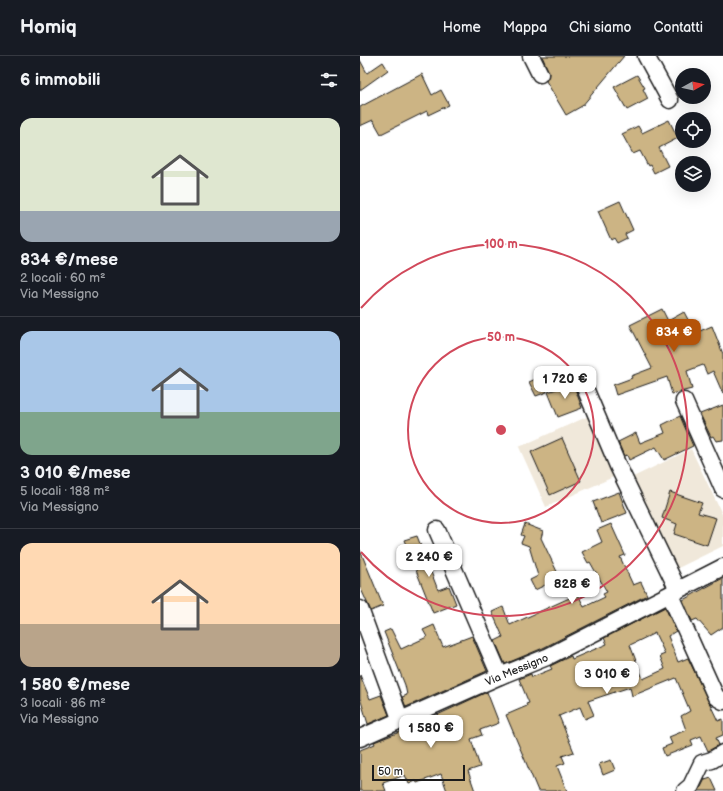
<!DOCTYPE html>
<html lang="it">
<meta charset="utf-8">
<style>
:root{--surface:#171b24;--page:#20242c;--text:#f1f3f6;--muted:#9ea1a6;--line:#363941;--accent:#b45309}
body{margin:0;font-family:"Balsamiq Sans",sans-serif;background:var(--page);color:var(--text);height:100vh;display:flex;flex-direction:column;font-size:15px;white-space:nowrap}
*{box-sizing:border-box;margin:0}
p{font-size:13px;color:var(--muted)}
.icon{flex:none;width:22px;height:22px;fill:none;stroke:currentColor;stroke-width:2;stroke-linecap:round;stroke-linejoin:round}
.map{position:relative;flex:1;overflow:hidden}
.drawer{display:flex;flex-direction:column;background:var(--surface);width:360px}
.drawer>*{flex:none}
.needle{width:26px;rotate:82deg}
.buttons{position:absolute;left:315px;top:12px;display:grid;gap:8px}
.buttons a{display:grid;place-items:center;width:36px;height:36px;border-radius:50%;background:var(--surface);box-shadow:0 4px 16px #0002;font-size:20px}
.scale{position:absolute;left:12px;bottom:10px;width:93px;box-sizing:border-box;padding-left:4px;border:2px solid #1c1c1c;border-top:0;font-size:11px;line-height:14px;white-space:nowrap;color:#1c1c1c;-webkit-text-stroke:3px #fff;paint-order:stroke}
.price{position:absolute;translate:-50% -34px;padding:0 9px;border-radius:8px;background:#fff;color:#222;font-size:13px;line-height:26px;filter:drop-shadow(0 1px 2px #0008)}
.price::after{content:'';position:absolute;left:50%;top:24px;width:12px;height:9px;margin-left:-6px;background:inherit;clip-path:polygon(0 0,100% 0,50% 100%)}
.price.selected{background:var(--accent);color:#fff}
ul{padding:0;list-style:none}
li{display:grid;align-content:center;gap:8px;height:212px;padding:0 20px}
li+li{border-top:1px solid var(--line)}
li span{display:grid;place-items:center;height:124px;border-radius:12px;color:#555}
li>.icon{margin-inline-start:auto}
span .icon{width:72px;height:72px;fill:#fffc;stroke-width:1}
li b{font-size:17px}
h2{display:flex;justify-content:space-between;align-items:center;height:48px;padding:0 20px;font-size:17px}
header{display:flex;align-items:center;gap:24px;box-sizing:border-box;height:56px;padding:0 20px;background:var(--surface);border-bottom:1px solid var(--line)}
header strong{font-size:19px}
nav{display:flex;gap:22px;margin-inline-start:auto;font-size:14px}
main{display:flex;flex:1;min-height:0}
.map>svg:first-child{display:block}
</style>
<header>
<strong>Homiq</strong>
<nav><a>Home</a><a>Mappa</a><a>Chi siamo</a><a>Contatti</a></nav>
</header>
<main>
<section class="drawer">
<h2>6 immobili<svg class="icon" aria-label="filters" viewBox="0 0 24 24"><path d="M4 7h16M4 17h16"/><circle cx="9" cy="7" r="2"/><circle cx="15" cy="17" r="2"/></svg></h2>
<ul>
<li><span style="background:linear-gradient(#dfe7d0 75%,#9aa5b1 0)"><svg class="icon" aria-label="home" viewBox="0 0 24 24"><path d="M3 11l9-7 9 7M6 9v11h12V9"/></svg></span><div><b>834 €/mese</b><p>2 locali · 60 m²</p><p>Via Messigno</p></div></li>
<li><span style="background:linear-gradient(#a9c7e8 65%,#7fa58c 0)"><svg class="icon" aria-label="home" viewBox="0 0 24 24"><path d="M3 11l9-7 9 7M6 9v11h12V9"/></svg></span><div><b>3 010 €/mese</b><p>5 locali · 188 m²</p><p>Via Messigno</p></div></li>
<li><span style="background:linear-gradient(#ffd9b3 65%,#b9a48a 0)"><svg class="icon" aria-label="home" viewBox="0 0 24 24"><path d="M3 11l9-7 9 7M6 9v11h12V9"/></svg></span><div><b>1 580 €/mese</b><p>3 locali · 86 m²</p><p>Via Messigno</p></div></li>
</ul>
</section>
<div class="map">
<svg width="363" height="735" viewBox="0 0 363 735">
<rect width="100%" height="100%" fill="#fff"/>
<filter id="ink" filterUnits="userSpaceOnUse"><feTurbulence type="fractalNoise" baseFrequency=".025" numOctaves="2"/><feDisplacementMap in="SourceGraphic" scale="8" xChannelSelector="R" yChannelSelector="G"/><feConvolveMatrix kernelMatrix="1 2 1 2 8 2 1 2 1" color-interpolation-filters="sRGB"/></filter>
<g filter="url(#ink)">
<path fill="#f0e8da" d="M231,359L258,419L186,451L159,391Z
M331,393L363,460V490L316,513L271,422Z"/>
<path fill="#ccb484" stroke="#1c1c1c" fill-rule="evenodd" d="M182,0H264L222,50L206,59L186,25L189,17Z
M0,4L7,17L23,6L28,14L0,34Z
M62,18L72,39L81,34L89,49L68,59L67,55L21,78L13,64L0,70V51Z
M277,19L285,32L283,33L288,43L267,54L254,31Z
M309,64L318,82L299,92L308,110L294,117L290,109L288,110L280,95L273,98L262,78L278,70L282,77Z
M260,145L273,174L265,178L267,182L257,187L254,182L251,184L238,155Z
M302,253L308,265L324,256L335,277L352,270L363,298V338L353,315L347,318L343,309L327,315L332,333L312,338L307,321L256,339L253,329L272,322L271,320L292,312L270,269Z
M180,321L187,336L176,340L169,326Z
M213,327L222,352L198,361L188,336Z
M363,349V384L356,385L353,380L351,381L340,358Z
M320,360L333,390L304,404L296,391L269,404L267,399L264,400L258,386L276,377L280,387L305,377L302,369Z
M202,382L221,425L190,439L171,396Z
M259,436L267,457L241,467L233,446Z
M310,436L342,447L338,457L356,462L347,489L314,478L317,468L302,462Z
M165,468L183,475L181,482L200,522L175,534L170,524L178,520L169,490L161,487L164,480L161,479Z
M251,468L265,499L260,501L273,529L281,526L287,539L183,592L145,608L135,585L143,581L132,556L143,551L150,569L218,538L224,551L245,541L243,538L247,536L230,506L228,507L222,496L242,486L237,474Z
M57,480L78,534L89,530L96,548L73,557L44,484Z
M0,494L23,550L11,555L0,531Z
M363,522V571L351,579L337,563L332,565L323,544Z
M305,551L316,575L308,580L318,606L328,602L358,665L363,663V679L356,682L359,689L348,695L341,680L331,684L333,689L305,700L302,692L312,688L309,681L326,674L321,660L330,655L316,622L272,640L270,631L228,645L234,659L225,663L220,651L199,660L214,696L202,700L205,707L197,710L207,735H178L146,659L167,650L166,648L169,647L159,623L171,618L172,621L192,613L190,610L211,600L212,603L247,588L244,582ZM295,577L305,598L300,600L305,613L283,623L270,589Z
M74,569L83,591L112,580L127,615L46,651L42,641L47,639L45,629L24,576L31,573L41,593L67,581L63,574Z
M0,619L10,643L21,639L29,659L8,668L0,642Z
M127,636L139,667L120,674L122,679L111,683L120,711L108,715L115,735H87L81,718L57,727L56,725L49,728L45,719L23,727L26,735H0V694L15,688L14,686L45,674Z
M251,704L255,714L243,719L239,708Z
M351,722L357,735H339L345,723V724Z"/>
<g fill="none" stroke-linecap="round" stroke-linejoin="round">
<defs>
<g id="minor">
<path d="M171,0L180,18"/>
<path d="M286,0L310,44"/>
<path d="M222,325L258,410L318,534"/>
<path d="M324,345L363,433"/>
<path d="M77,474L140,620"/>
<path d="M310,539L356,641L363,645"/>
<path d="M0,553L41,665"/>
<path id="s1" d="M0,682L140,620L187,601L363,511"/>
<path d="M325,735L331,730L342,707L352,704L363,697"/>
</g>
</defs>
<use href="#minor" stroke="#1c1c1c" stroke-width="19"/>
<use href="#minor" stroke="#fff" stroke-width="16"/>
</g>
</g>
<g fill="none" stroke="#d1495b" stroke-width="2">
<circle cx="141" cy="374" r="93"/>
<path d="M1 252A186 186 0 1 1 1 496"/>
</g>
<g text-anchor="middle" dominant-baseline="central" stroke-width="4" stroke-linejoin="round" paint-order="stroke">
<g font-size="11" fill="#1c1c1c" stroke="#fff">
<text stroke="none"><textPath href="#s1" startOffset="171">Via Messigno</textPath></text>
</g>
</g>
<circle cx="141" cy="374" r="6" fill="#d1495b" stroke="#fff" stroke-width="2"/>
<g font-size="12" text-anchor="middle" font-weight="bold" fill="#d1495b" stroke="#fff" stroke-width="4" stroke-linejoin="round" paint-order="stroke">
<text x="141" y="192">100 m</text>
<text x="141" y="285">50 m</text>
</g>
</svg>
<div class="buttons">
<a><svg class="needle" viewBox="-14 -14 28 28"><path d="M0-13l5 13h-10z" fill="#e53935"/><path d="M0 13l5-13h-10z" fill="#9ea1a6"/></svg></a>
<a><svg class="icon" aria-label="locate" viewBox="0 0 24 24"><circle cx="12" cy="12" r="6"/><path d="M12 2v4M12 18v4M2 12h4M18 12h4"/></svg></a>
<a><svg class="icon" aria-label="layers" viewBox="0 0 24 24"><path d="M12 4l9 5-9 5-9-5zM3 14l9 5 9-5"/></svg></a>
</div>
<div class="scale">50 m</div>
<b class="price selected" style="left:314px;top:297px">834 €</b>
<b class="price" style="left:205px;top:344px">1 720 €</b>
<b class="price" style="left:69px;top:522px">2 240 €</b>
<b class="price" style="left:212px;top:549px">828 €</b>
<b class="price" style="left:247px;top:639px">3 010 €</b>
<b class="price" style="left:71px;top:693px">1 580 €</b>
</div>
</main>
